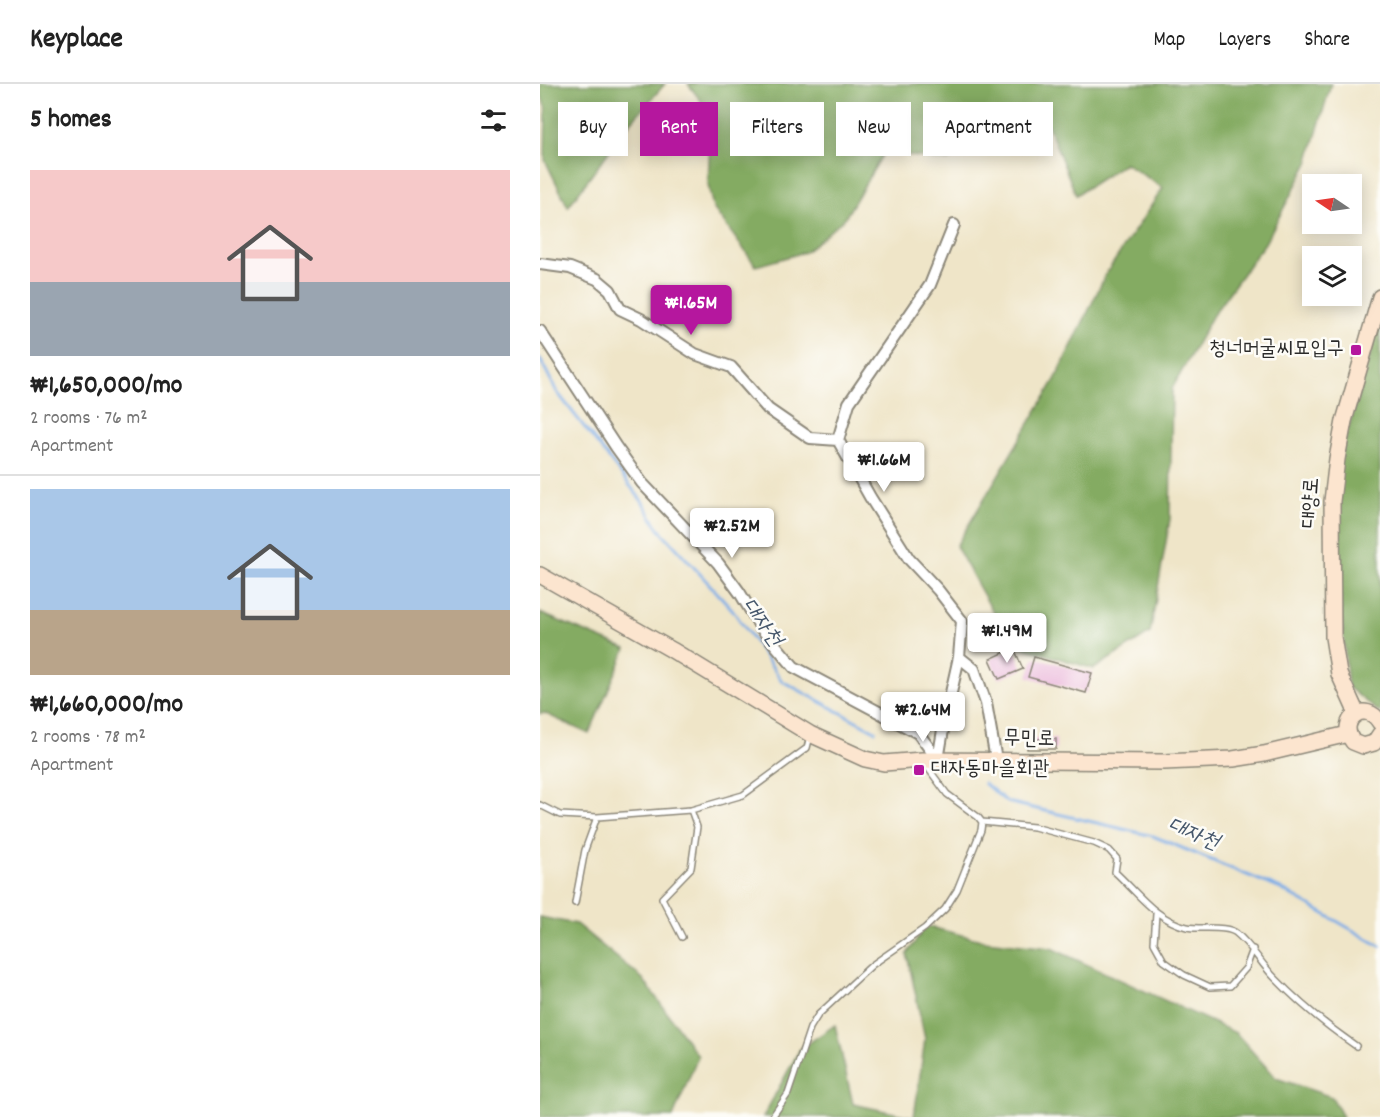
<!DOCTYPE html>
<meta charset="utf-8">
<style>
:root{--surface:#fff;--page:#f2f2f2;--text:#222;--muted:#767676;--line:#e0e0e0;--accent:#b5179e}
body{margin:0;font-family:Dekko,"Poor Story",sans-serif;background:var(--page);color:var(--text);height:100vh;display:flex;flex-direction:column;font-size:22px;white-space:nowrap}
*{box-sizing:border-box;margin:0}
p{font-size:20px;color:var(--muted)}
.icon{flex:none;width:33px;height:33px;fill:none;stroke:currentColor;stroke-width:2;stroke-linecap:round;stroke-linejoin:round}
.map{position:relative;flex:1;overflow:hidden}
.sheet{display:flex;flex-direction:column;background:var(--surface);width:540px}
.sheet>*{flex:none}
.guide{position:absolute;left:18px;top:18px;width:570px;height:54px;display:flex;gap:12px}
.needle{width:39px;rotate:283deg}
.fabs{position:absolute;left:762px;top:90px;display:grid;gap:12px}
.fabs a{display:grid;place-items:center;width:60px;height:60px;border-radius:0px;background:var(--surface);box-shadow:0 3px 15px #0003;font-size:30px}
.price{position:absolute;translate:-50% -51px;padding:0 14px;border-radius:6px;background:#fff;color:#222;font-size:20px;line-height:39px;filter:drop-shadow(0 2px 3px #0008)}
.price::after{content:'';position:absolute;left:50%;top:36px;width:18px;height:14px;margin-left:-9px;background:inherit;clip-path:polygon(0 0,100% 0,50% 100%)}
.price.on{background:var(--accent);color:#fff}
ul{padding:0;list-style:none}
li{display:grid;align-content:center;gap:12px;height:318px;padding:0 30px}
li+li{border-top:2px solid var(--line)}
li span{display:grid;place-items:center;height:186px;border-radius:0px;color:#555}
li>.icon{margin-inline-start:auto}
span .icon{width:108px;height:108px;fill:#fffc;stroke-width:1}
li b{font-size:26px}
h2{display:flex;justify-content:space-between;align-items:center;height:72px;padding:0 30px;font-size:26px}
.tag{padding:0 21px;border-radius:0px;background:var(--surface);box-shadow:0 3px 15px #0003;font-size:21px;line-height:54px}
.tag.on{background:var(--accent);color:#fff}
header{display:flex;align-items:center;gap:36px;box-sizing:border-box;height:84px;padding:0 30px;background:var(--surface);border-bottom:2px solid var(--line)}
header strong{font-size:28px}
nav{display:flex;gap:33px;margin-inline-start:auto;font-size:21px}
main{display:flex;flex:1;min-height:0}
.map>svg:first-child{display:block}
</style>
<header>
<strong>Keyplace</strong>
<nav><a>Map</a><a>Layers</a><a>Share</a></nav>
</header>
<main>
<section class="sheet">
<h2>5 homes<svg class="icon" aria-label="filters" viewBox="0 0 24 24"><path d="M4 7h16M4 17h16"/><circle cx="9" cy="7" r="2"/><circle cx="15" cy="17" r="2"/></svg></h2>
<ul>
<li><span style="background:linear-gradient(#f6c9c9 60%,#9aa5b1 0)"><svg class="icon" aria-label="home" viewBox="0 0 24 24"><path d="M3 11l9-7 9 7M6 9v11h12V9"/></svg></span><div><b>₩1,650,000/mo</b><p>2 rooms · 76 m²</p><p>Apartment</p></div></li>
<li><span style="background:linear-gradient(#a9c7e8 65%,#b9a48a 0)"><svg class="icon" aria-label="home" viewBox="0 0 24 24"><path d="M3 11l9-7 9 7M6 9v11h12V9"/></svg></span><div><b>₩1,660,000/mo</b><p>2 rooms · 78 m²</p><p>Apartment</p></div></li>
</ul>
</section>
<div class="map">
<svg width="840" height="1033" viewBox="0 0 840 1033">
<rect width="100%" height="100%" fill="#fdfcf7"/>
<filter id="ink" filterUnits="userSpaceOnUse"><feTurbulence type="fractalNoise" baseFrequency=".0167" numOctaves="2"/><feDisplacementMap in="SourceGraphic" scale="12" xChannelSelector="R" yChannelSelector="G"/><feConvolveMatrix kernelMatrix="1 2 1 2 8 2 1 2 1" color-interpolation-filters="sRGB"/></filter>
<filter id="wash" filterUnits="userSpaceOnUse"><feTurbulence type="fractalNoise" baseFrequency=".008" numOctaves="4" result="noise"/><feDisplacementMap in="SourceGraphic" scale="24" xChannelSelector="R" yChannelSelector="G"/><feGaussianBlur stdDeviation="1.35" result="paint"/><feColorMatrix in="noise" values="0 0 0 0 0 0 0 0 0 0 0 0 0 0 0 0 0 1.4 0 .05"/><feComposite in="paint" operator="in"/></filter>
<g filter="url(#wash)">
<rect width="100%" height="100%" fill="#efe5c8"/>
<path fill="#84ab62" stroke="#586b46" stroke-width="1.5" d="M0,0H125L90,39L28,123L5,76L6,25L0,8Z
M148,0H791L768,79L725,159L673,231L632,305L630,435L610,549L554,585L471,560L416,462L515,296L567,188L623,104L585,79L536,111L506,37L459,29L408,77L344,68L305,134L265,168L216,182L173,124L168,101L171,30Z
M840,238V629L808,603L799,504L787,416Z
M0,529L86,565L49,650L4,629L0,630Z
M0,833L36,840L103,895L158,972L133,1033H0Z
M386,842L445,857L511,864L696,949L736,994L792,1013L803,1033H374L385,955L367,870Z
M295,941L313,1020L373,1033H223L260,965Z"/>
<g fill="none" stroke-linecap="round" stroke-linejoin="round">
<path stroke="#7bace6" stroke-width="3" d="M0,275L17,308L102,417L119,445L192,525L242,597L335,647
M444,699L467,718L613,752L741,805L840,862"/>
</g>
<g id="blocks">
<path fill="#e7aad7" d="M474,564L483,585L459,595L450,575Z
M494,573L552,589L546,609L488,593Z
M487,655H516V665H487Z"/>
</g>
</g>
<g filter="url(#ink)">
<use href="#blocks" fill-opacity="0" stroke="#8d887a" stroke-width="1.5"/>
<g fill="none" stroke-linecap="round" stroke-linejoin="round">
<defs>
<path id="lane" d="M0,721L20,731L57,733L151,726L203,711L267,664L270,652
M442,738L494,743L554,759L569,766L577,775L575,788C597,808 616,836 647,843C659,846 687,841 696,849C712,862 721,880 735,894C760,920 787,942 816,962
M35,819L45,766L57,733
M616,830L614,859L624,877L644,891L670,903L690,902L706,884L713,865
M142,853L122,814L151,784L157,743L151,726
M232,1033L248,1010L270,944L278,931L332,881L385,844L405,825L417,806L441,746L442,738L438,733L407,710L385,680"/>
<path id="street" d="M0,180L30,184L57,195L70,206L80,225L101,235L155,270L191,283L228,325L270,354L298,356
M0,247L76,363L102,399L178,479L200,509L221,544L254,583L378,649L398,676
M419,573L434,585L446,619L456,676
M398,676L404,640L419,573L422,537L398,506L369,475L330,413L298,356L309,319L390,201L414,141"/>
<path id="secondary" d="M0,491L132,566L270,650L325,675L344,679L382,676L624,678L693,675L724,670L808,650
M817,630L799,590L793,553L792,417L797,375L804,337L840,213
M840,639C827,615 796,635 813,658L823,662L834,659L840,650"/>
</defs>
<use href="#lane" stroke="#8d887a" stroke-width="8"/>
<use href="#street" stroke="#8d887a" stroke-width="14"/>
<use href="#secondary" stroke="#8d887a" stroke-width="18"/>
<use href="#lane" stroke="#fff" stroke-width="5"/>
<use href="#street" stroke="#fff" stroke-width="10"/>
<use href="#secondary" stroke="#fce5cf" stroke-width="15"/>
</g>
</g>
<g fill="#b5179e" stroke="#fdfcf7" stroke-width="2">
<rect x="810" y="260" width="12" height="12" rx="3"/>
<rect x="373" y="680" width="12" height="12" rx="3"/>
</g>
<g text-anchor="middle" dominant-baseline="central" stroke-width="5" stroke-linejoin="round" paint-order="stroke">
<g font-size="21" fill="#2b2b2b" stroke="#fdfcf7" text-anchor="end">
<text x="804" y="266">청너머굴씨묘입구</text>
<text x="391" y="686" text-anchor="start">대자동마을회관</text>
</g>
<g font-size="21" fill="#2b2b2b" stroke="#fdfcf7">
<text transform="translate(772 419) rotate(-86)">대양로</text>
<text transform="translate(489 656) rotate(1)">무민로</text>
</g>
<g font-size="22" font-style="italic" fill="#47586c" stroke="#fdfcf7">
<text transform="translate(221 539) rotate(54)">대자천</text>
<text transform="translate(653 751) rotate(22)">대자천</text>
</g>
</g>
</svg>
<div class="fabs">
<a><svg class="needle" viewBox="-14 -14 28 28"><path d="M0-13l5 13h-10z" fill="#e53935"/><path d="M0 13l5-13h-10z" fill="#767676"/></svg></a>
<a><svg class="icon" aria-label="layers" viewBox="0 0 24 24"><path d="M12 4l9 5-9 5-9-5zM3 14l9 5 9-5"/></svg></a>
</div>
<b class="price on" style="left:151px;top:252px">₩1.65M</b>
<b class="price" style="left:344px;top:409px">₩1.66M</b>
<b class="price" style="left:192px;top:475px">₩2.52M</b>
<b class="price" style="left:467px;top:580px">₩1.49M</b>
<b class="price" style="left:383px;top:659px">₩2.64M</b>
<div class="guide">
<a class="tag">Buy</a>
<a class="tag on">Rent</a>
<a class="tag">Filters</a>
<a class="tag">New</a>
<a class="tag">Apartment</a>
</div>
</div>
</main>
